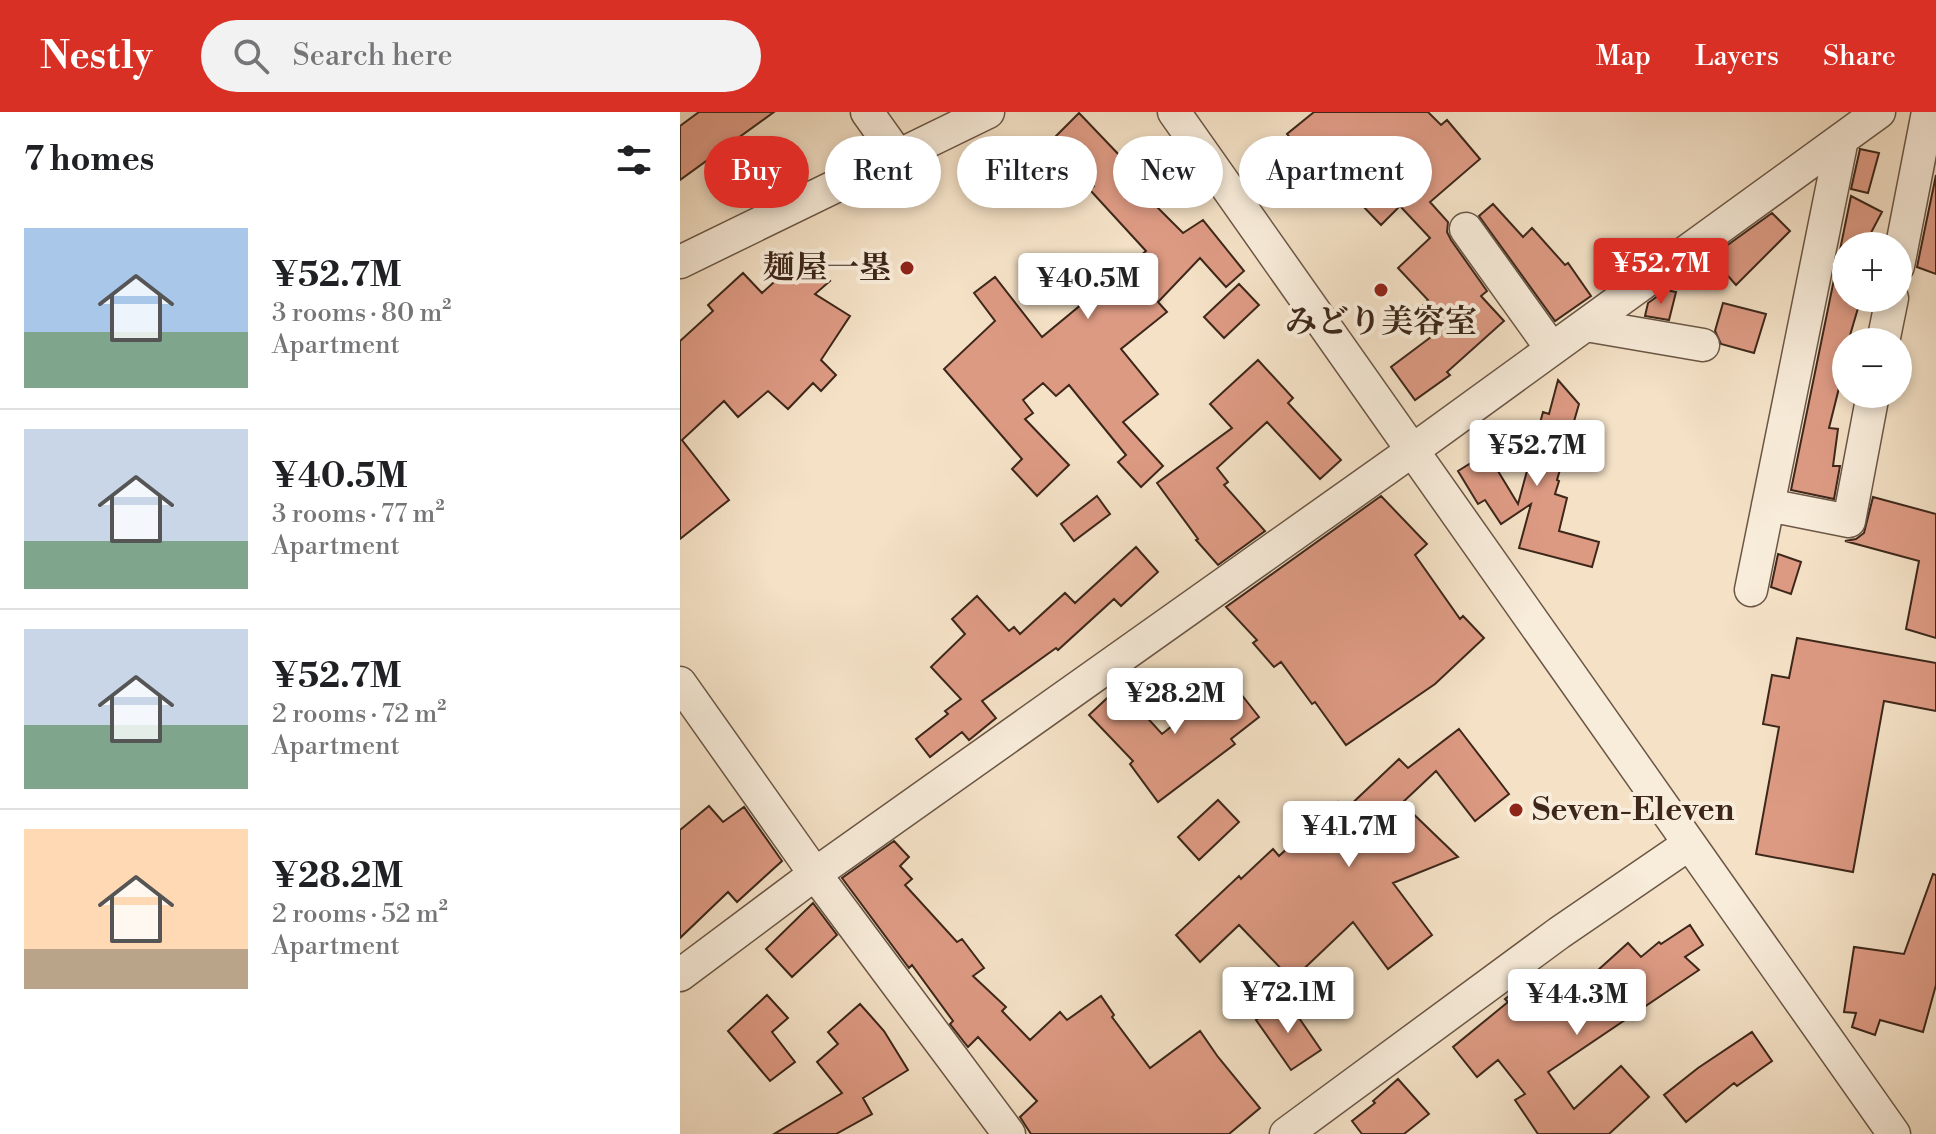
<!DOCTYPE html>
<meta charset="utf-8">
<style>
:root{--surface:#fff;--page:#f2f2f2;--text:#202124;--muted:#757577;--line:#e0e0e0;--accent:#d93025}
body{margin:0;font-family:"Libre Bodoni","Noto Serif JP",serif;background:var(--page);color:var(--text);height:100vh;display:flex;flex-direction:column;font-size:30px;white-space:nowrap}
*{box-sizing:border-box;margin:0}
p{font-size:26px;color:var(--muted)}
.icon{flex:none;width:44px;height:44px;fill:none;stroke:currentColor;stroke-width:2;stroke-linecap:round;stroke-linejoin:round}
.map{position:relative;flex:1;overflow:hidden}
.drawer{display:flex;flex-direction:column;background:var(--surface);width:680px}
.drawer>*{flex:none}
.guide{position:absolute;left:24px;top:24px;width:760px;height:72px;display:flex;gap:16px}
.fabs{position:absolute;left:1152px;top:120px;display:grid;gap:16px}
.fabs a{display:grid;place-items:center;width:80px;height:80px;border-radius:50%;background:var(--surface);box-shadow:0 4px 12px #0003;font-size:40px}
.price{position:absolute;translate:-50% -68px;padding:0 18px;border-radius:8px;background:#fff;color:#222;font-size:26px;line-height:52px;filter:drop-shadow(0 2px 4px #0008)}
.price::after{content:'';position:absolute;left:50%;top:48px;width:24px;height:18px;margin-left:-12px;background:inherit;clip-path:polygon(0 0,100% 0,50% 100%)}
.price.active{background:var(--accent);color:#fff}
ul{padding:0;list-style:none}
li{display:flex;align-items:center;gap:24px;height:200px;padding:0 24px}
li+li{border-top:2px solid var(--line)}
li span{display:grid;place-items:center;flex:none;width:224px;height:160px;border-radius:0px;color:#555}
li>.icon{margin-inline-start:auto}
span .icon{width:96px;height:96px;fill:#fffc;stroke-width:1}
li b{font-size:34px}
h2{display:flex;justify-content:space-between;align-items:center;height:96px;padding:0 24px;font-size:34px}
.tag{padding:0 28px;border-radius:36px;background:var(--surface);box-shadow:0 4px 12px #0003;font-size:28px;line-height:72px}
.tag.active{background:var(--accent);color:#fff}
header{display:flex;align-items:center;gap:48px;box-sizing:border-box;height:112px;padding:0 40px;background:var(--accent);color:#fff}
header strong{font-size:38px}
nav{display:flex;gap:44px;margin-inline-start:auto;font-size:28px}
.search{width:560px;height:72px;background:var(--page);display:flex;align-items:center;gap:20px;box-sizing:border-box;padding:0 28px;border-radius:44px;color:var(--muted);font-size:30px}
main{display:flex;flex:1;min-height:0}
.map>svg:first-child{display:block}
</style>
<header>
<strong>Nestly</strong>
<div class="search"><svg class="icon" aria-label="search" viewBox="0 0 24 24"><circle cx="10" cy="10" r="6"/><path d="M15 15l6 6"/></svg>Search here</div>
<nav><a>Map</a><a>Layers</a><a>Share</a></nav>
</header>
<main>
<section class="drawer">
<h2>7 homes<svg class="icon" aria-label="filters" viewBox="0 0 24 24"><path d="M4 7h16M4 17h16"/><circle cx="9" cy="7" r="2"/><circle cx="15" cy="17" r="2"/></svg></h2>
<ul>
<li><span style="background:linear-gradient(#a9c7e8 65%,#7fa58c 0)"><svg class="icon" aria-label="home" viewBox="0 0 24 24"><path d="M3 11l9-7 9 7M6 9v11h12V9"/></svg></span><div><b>¥52.7M</b><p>3 rooms · 80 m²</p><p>Apartment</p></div></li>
<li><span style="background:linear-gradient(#c9d6e8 70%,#7fa58c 0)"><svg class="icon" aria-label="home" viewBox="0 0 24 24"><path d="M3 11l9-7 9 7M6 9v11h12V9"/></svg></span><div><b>¥40.5M</b><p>3 rooms · 77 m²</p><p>Apartment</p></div></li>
<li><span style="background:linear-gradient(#c9d6e8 60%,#7fa58c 0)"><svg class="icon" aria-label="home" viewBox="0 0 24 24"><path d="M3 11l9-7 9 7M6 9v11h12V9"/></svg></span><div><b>¥52.7M</b><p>2 rooms · 72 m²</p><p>Apartment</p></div></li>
<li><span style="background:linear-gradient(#ffd9b3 75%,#b9a48a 0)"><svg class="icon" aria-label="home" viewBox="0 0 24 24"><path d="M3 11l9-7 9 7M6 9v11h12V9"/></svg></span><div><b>¥28.2M</b><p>2 rooms · 52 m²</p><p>Apartment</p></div></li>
</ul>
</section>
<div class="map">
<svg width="1256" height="1022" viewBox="0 0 1256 1022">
<rect width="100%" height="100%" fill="#f4e1c6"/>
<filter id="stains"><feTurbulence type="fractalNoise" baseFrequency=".0025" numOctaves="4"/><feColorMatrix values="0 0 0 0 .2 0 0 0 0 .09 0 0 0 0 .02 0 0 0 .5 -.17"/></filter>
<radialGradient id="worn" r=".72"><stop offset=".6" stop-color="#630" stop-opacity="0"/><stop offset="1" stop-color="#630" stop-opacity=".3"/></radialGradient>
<path fill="#dd9a83" stroke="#3d271a" stroke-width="2" d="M19,0H94L0,68V14Z
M634,0H748L761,13L767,8L800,47L750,90L768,110L767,120L771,128L807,179L801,184L824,209L767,260L770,263L735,288L711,255L759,219L738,199L748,188L718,156L750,126L720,94L701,113L661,71L652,78L607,22Z
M399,1L443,47L458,33L483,61L462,80L503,121L523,108L564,159L546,175L520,146L478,190L487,200L441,237L478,282L443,310L483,354L461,375L438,350L446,343L389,273L376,284L363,271L343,288L353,301L345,307L389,353L357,384L332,357L342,347L264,257L315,209L294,181L315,165L362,225L466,139L410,78L414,74L371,29Z
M1180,37L1199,41L1188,81L1171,77Z
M1256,63V162L1237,155Z
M1171,84L1202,100L1184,134H1166V186H1181L1168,230H1166L1159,264H1162L1149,316L1158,317L1153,354H1160L1154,387L1111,378Z
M813,92L843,125L852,116L885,153L888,151L911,184L875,209L799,104Z
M1092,101L1110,119L1056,173L1031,145Z
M125,142L150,169L135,182L170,204L141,248L156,263L141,279L133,271L108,297L88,279L58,305L44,289L2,328L49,388L0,427V229L33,199L28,193L63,161L82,181Z
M559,172L579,193L544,226L524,205Z
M986,178L996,180L989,208L965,204L968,191Z
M1043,191L1086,202L1074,241L1041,232L1035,219Z
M578,248L613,286L608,291L661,348L640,367L587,310L537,356L548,370L544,373L585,419L538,453L516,428L518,427L477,371L552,316L530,292Z
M878,268L899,292L877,368L879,369L875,382L887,386L879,419L919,430L912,455L839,436L851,392L821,412L805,388L798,392L778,359L807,341L838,392L863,300L869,302Z
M417,384L430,402L394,429L381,412Z
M701,384L747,432L735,443L780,507L783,504L804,526L755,572L666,633L635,590L632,592L601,550L594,555L573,531L577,528L546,495Z
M1193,385L1256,402V526L1226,517L1239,449L1165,429L1176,427L1184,421Z
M456,435L478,460L441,494L434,487L378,538L376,536L302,589L316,606L289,628L282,620L250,645L236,627L268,602L265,599L281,587L251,555L285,522L272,507L297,484L329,519L334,515L340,522L385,481L395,491Z
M1098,442L1121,450L1111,482L1091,475Z
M1117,526L1256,551V599L1204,589L1173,760L1076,742L1099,615L1083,612L1092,563L1109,566Z
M550,568L579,605L551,627L555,632L478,690L450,652L453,649L409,603L439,575L482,622Z
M779,617L829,682L795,709L756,659L722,691L778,745L713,771L752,823L708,857L673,810L612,868L559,813L520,850L496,823L559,764L561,767L593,737L599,744L658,690L665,698L719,647L728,656Z
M538,688L559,710L519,748L498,725Z
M29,694L43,710L64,695L102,749L57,790L48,780L0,826V718Z
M214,729L229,745L220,754L232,767L225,773L277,830L282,827L304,856L293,864L326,895L322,899L350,928L380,900L387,908L421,884L434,903L432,905L470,956L520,919L538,945L580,996L549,1022H351L340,1005L357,989L298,925L288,935L270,912L273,909L232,853L229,856L162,766Z
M1253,762L1256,763V873L1243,920L1200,908L1195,923L1172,915L1176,901L1164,900L1174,835L1224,842Z
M133,791L157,823L112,865L86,837Z
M1010,813L1023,833L1005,845L1019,858L868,960L894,997L941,954L969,985L929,1022H858L835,988L845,982L818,948L797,965L773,935L828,890L825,887L850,867L876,898L912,873L907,868L948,831L961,845L979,830L981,832Z
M87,883L108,906L92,920L115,950L90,969L48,919Z
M606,887L641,938L611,958L576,908Z
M180,892L204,919L228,958L183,986L192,1002L156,1022H94L162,981L137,950L158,932L148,920Z
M1072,920L1092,949L1057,974L1054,971L1006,1010L984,983L1018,956Z
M718,967L749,1002L724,1022H682L672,1009L695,991L693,989Z"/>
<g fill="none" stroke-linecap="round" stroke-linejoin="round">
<defs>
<path id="minor" d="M187,0L219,45
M494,0L1214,1022
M786,117L872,237
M0,150L308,0
M1218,154L1248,0
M906,213L1023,233
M1203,230L1212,186
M1088,393L1169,409L1193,282
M1071,478L1162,27
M0,571L135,762L329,1022
M0,863L135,762L733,338L1199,0
M606,1022L879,821L1009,732"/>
</defs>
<use href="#minor" stroke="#6b5645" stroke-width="35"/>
<use href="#minor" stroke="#f8ecda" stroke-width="32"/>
</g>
<g fill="#8f2418" stroke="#f8ecda" stroke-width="3">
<circle cx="227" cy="156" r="8"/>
<circle cx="701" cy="178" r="8"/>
<circle cx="836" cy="698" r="8"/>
</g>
<g text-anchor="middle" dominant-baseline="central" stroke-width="8" stroke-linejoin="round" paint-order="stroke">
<g font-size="32" font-weight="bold" fill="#3d271a" stroke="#f8ecda" text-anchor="end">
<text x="211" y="156">麺屋一塁</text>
<text x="701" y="210" text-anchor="middle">みどり美容室</text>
<text x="852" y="698" text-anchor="start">Seven-Eleven</text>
</g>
</g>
<rect width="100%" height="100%" filter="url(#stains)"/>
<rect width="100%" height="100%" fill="url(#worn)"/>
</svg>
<div class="fabs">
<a>+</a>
<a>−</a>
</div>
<b class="price active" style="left:981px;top:194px">¥52.7M</b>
<b class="price" style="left:408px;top:209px">¥40.5M</b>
<b class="price" style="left:857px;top:376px">¥52.7M</b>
<b class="price" style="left:495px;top:624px">¥28.2M</b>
<b class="price" style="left:669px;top:757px">¥41.7M</b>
<b class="price" style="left:608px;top:923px">¥72.1M</b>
<b class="price" style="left:897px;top:925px">¥44.3M</b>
<div class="guide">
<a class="tag active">Buy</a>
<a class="tag">Rent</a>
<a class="tag">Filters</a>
<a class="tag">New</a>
<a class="tag">Apartment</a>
</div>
</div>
</main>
